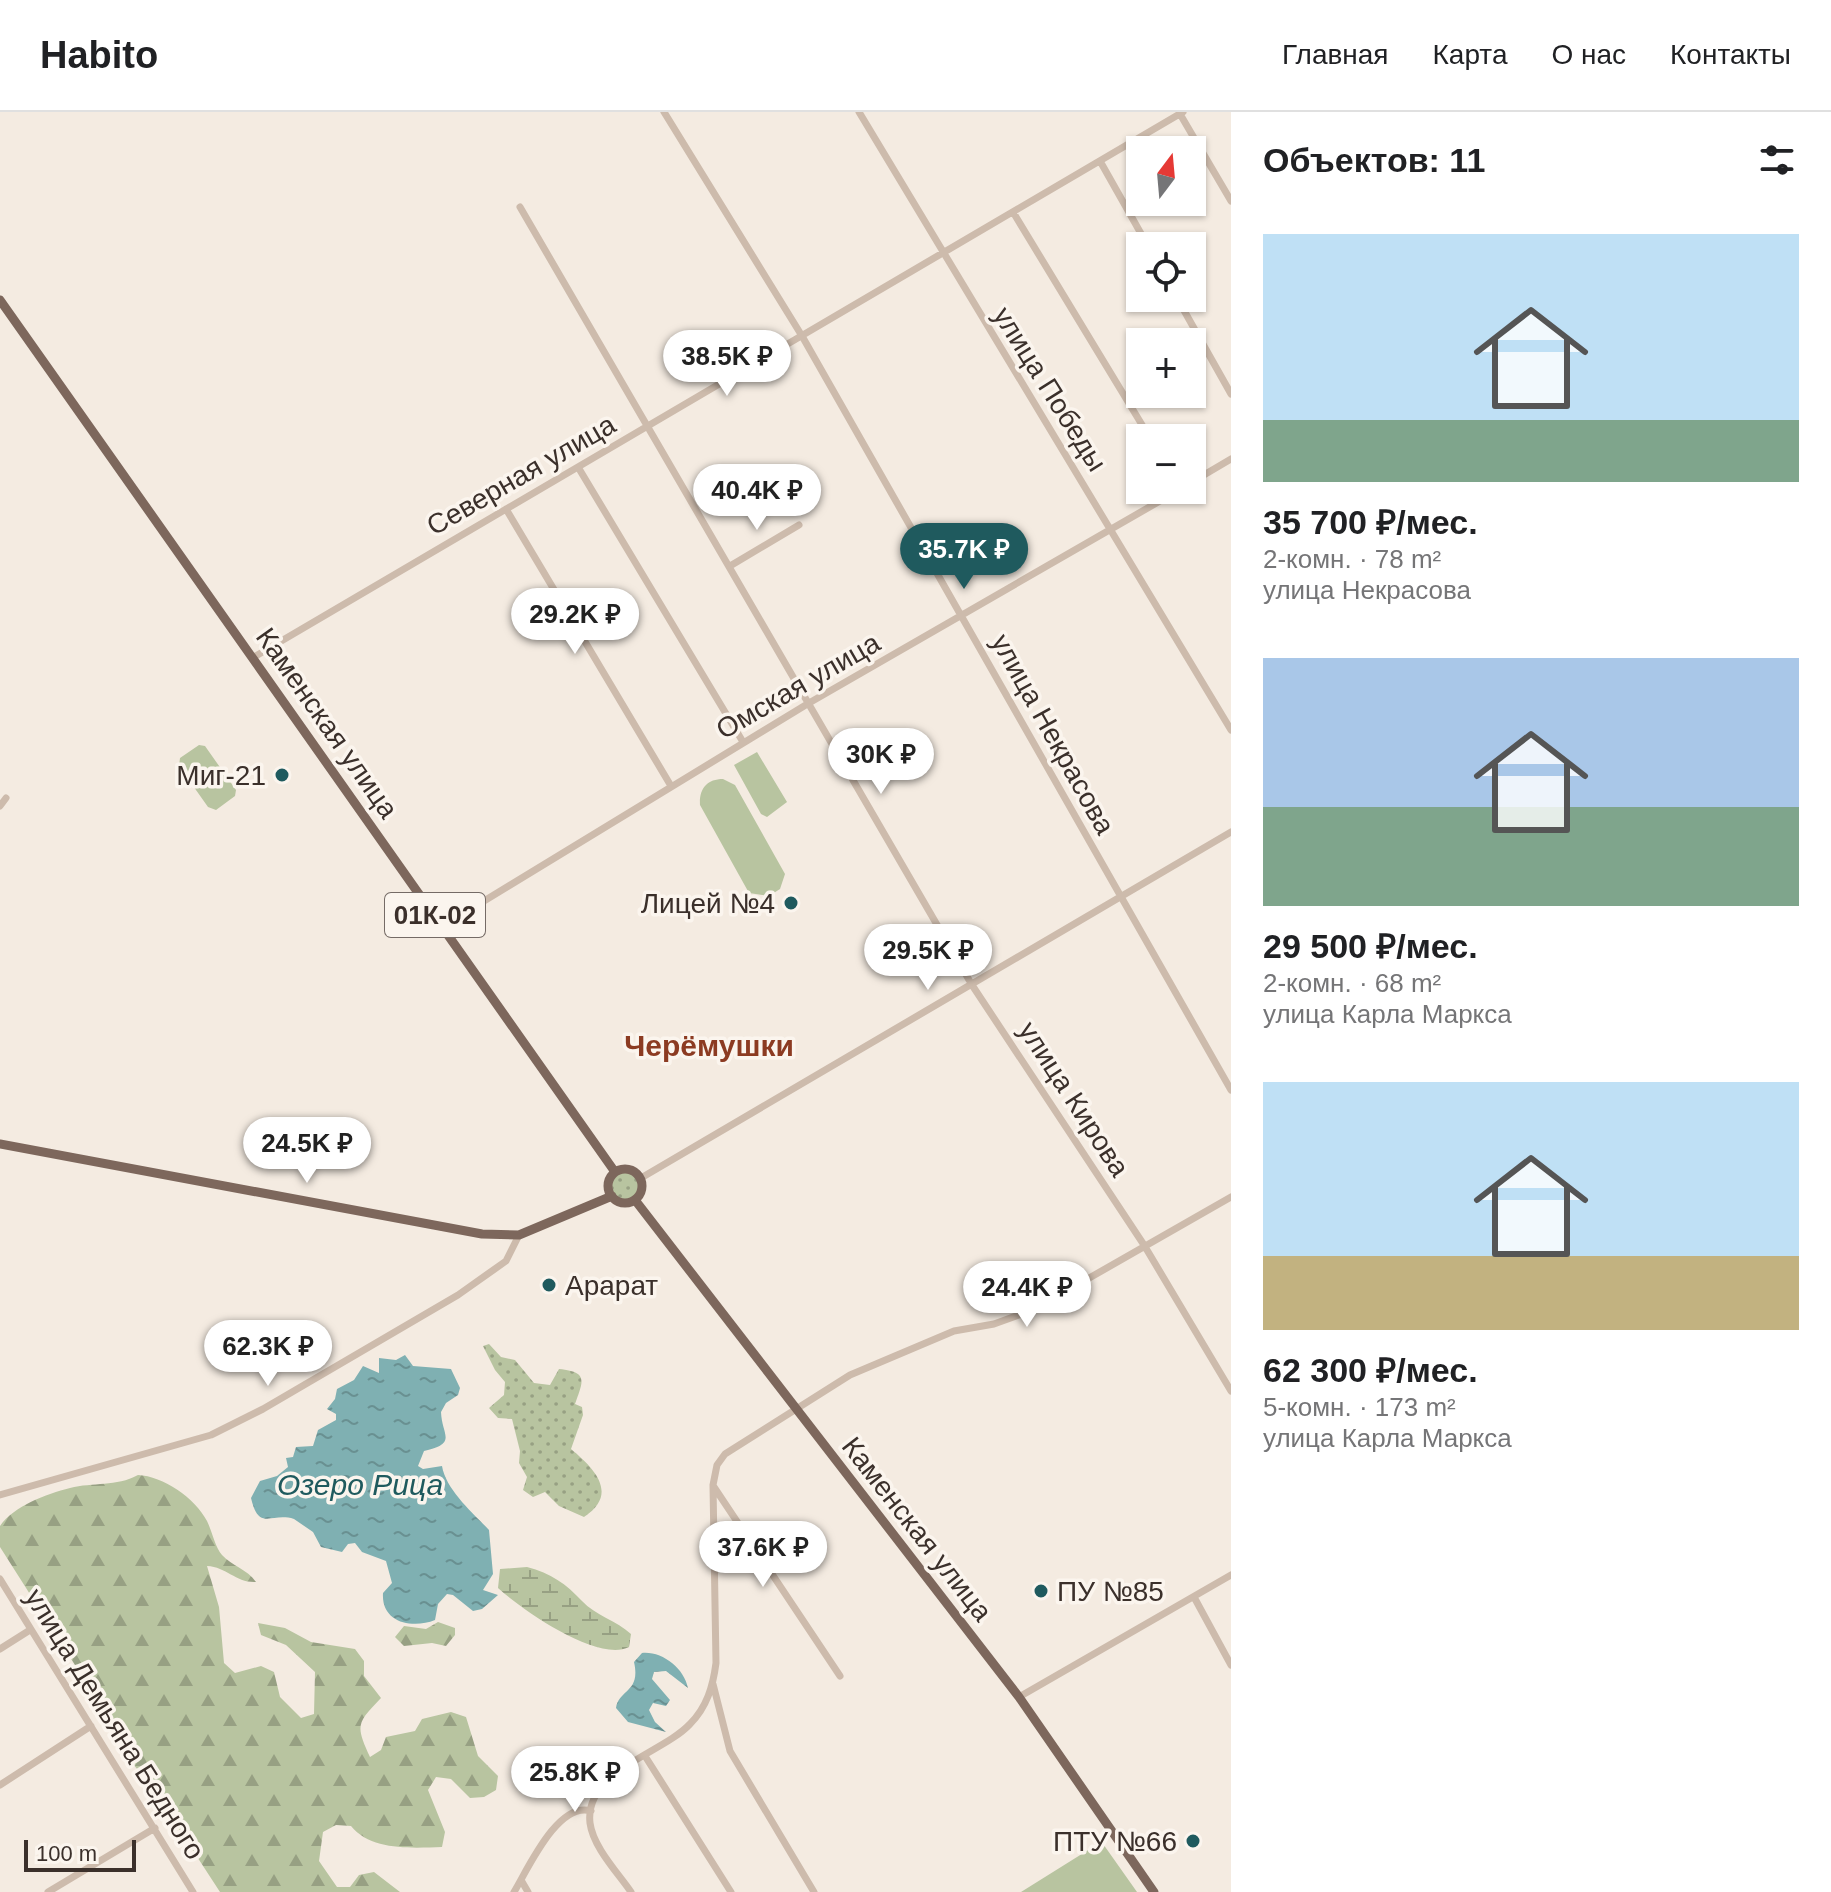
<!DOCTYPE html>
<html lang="ru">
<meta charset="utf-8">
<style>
:root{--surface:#fff;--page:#f2f2f2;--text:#202124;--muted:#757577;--line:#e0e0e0;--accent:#1f5a5e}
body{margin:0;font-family:Helvetica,sans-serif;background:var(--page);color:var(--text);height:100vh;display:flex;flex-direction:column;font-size:30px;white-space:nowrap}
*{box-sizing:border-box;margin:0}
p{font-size:26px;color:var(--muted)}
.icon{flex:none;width:44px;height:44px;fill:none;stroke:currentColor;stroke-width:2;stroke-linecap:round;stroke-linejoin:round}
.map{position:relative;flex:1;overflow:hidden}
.panel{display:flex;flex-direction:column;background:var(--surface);width:600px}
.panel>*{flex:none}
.needle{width:52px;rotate:16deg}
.tools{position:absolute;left:1126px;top:24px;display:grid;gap:16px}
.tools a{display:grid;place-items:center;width:80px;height:80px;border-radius:0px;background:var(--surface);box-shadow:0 2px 6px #0004;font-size:40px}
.scale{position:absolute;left:24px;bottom:20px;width:112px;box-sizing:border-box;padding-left:8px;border:4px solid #3b302b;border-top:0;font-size:22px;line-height:28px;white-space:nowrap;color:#3b302b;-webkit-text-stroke:6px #fbf5ee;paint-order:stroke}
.price{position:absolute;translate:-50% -68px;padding:0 18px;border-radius:28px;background:#fff;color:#222;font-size:26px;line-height:52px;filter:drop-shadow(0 2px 4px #0008)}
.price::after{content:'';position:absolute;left:50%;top:48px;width:24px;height:18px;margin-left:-12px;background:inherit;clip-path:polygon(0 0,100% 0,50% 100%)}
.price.active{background:var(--accent);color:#fff}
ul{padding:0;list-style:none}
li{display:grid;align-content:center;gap:16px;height:424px;padding:0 32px}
li span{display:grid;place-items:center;height:248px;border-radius:0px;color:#555}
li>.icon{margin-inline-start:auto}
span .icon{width:144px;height:144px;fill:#fffc;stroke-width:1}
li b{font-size:34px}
h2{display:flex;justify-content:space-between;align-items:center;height:96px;padding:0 32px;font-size:34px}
header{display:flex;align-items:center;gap:48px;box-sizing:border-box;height:112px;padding:0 40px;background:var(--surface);border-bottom:2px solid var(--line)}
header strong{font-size:38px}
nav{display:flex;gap:44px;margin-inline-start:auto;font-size:28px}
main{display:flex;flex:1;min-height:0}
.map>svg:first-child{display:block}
</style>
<header>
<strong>Habito</strong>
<nav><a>Главная</a><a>Карта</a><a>О нас</a><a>Контакты</a></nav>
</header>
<main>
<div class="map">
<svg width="1231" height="1780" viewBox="0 0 1231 1780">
<defs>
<pattern id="green-dots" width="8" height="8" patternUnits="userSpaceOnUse" patternTransform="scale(2)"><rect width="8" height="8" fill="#b8c4a0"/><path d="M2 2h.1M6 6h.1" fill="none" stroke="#97a083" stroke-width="1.8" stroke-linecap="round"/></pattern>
<pattern id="forest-firs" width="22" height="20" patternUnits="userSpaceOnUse" patternTransform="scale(2)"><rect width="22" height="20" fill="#b8c4a0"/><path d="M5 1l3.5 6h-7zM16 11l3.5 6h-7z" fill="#97a083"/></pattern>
<pattern id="wetland-marsh" width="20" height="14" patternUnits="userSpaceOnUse" patternTransform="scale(2)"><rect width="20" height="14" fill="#b8c4a0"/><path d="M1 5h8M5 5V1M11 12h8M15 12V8" fill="none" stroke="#97a083"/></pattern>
<pattern id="water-ripples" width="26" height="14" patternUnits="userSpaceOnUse" patternTransform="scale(2)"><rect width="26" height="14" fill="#7fb0b2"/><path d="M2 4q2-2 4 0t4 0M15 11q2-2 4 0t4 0" fill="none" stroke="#699091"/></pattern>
</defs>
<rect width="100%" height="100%" fill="#f4ebe1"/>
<path fill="url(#green-dots)" d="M611 1073a15 15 0 1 1 30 0a15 15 0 1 1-30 0Z
M489,1232L501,1245L515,1248L534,1271L550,1273L559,1257C589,1260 583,1269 575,1292L582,1295L583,1303L571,1337C595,1357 619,1382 584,1405L559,1394L545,1380L533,1385L523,1378L527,1365L519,1351L520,1339L512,1307L498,1306L489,1296L504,1283L505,1270L495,1258L483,1234Z"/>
<path fill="url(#forest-firs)" d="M138,1363C163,1364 195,1386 207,1409C212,1419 215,1435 222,1443C232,1454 247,1457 256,1470C236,1471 227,1455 207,1454L219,1495L224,1551L235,1561L261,1554L274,1560L280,1585L301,1606L314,1602L315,1560L286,1533L261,1523L258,1511L285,1516L311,1530L355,1537L364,1549V1564L381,1586C357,1611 355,1613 370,1645L381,1638L386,1625L415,1619L422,1607L451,1600L466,1605L478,1644L498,1664L496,1678L484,1685L470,1686L451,1667L436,1665L428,1678L445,1720L442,1735C412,1736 371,1739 351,1714L336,1713L323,1720L319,1749L337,1775H350L359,1763L374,1760L400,1780H220L149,1671L132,1651L122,1627L0,1435V1414C14,1394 46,1382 70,1376C93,1370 116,1375 138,1363Z
M438,1510L455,1516V1523L446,1534L432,1531L404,1534L395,1525L404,1514L426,1517Z"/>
<path fill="url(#wetland-marsh)" d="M527,1455C551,1461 566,1472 582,1489C595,1503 617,1509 631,1522L629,1535C598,1551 522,1498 498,1476L500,1457Z"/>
<path fill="#b8c4a0" d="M199,633L205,634L236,678L235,684L216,698L208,695L179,654L180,646Z
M757,640L787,690L767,705L761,702L734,653Z
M723,667L735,673L785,762L780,777L769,784L749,781L700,693C699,677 707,667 723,667Z
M1101,1729L1137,1780H1021L1101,1730Z"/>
<path fill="url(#water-ripples)" d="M405,1243L413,1254L451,1257L460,1276L458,1283L446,1291L441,1300C442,1324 458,1331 424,1339L418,1354L423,1357L442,1354C446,1378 473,1401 489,1418L493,1462L483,1478L498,1483L482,1497L473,1499L453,1483L447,1482L438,1492L435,1508C413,1517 381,1511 383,1481L392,1471L386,1449L362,1440L355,1431L348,1432L342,1440L321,1435L313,1420L294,1407C271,1400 259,1420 251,1386L260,1369L277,1364L288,1355L286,1346L293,1345L296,1335L313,1334L318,1318L336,1308V1302L327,1297L335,1287L337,1277L354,1268L363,1254L379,1261V1246L396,1248Z
M642,1541C662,1539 684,1556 688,1576L666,1559L654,1560L652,1567L670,1588L666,1594L653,1591L649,1598L655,1610L666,1620L628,1610L616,1596C619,1577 641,1581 634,1550Z"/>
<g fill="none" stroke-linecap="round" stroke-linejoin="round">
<path stroke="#cdbbac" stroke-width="7" d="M664,0L802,224L1231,978
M859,0L1231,618
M1180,2L1231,89
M1100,49L1148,134
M520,95L972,873L1144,1133L1231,1279
M1013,100L1150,326
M1177,186L1231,282
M578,355L743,630
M1192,370L1231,347
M506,397L671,674
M730,454L799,413
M254,545L1183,0
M0,694L6,686
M443,814L809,591L1179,378
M641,1066L1231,720
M714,1375L840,1564
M0,1383L211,1323L263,1297L458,1183L506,1149L519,1123
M0,1467L193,1780
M1194,1485L1231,1553
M0,1537L30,1518
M713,1572L730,1639L814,1780
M1019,1585L1231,1463
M645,1644L731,1780
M0,1673L91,1614
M521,1768L528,1780
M48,1780L155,1716
M514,1780C528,1757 558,1689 591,1699
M631,1780C618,1761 593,1735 590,1711C584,1659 662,1642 690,1612C707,1595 713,1574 716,1551L713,1373L717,1353L725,1342L850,1263L954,1219L994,1212L1035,1197L1231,1085"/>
<path stroke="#7d675c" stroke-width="9" d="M0,188L615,1060
M0,1032L482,1122L519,1123L612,1084
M608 1074a17 17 0 1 1 34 0a17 17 0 1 1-34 0Z
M635,1088L1019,1585L1154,1780"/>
</g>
<g fill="#1f5a5e" stroke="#fbf5ee" stroke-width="3">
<circle cx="282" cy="663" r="8"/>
<circle cx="791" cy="791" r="8"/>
<circle cx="549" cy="1173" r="8"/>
<circle cx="1041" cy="1479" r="8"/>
<circle cx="1193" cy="1729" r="8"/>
</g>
<g text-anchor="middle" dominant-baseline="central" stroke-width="7" stroke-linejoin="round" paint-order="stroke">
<rect fill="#fbf5ee" stroke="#756b66" stroke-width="2" x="385" y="781" width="100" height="44" rx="6"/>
<g font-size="26" font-weight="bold" fill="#3b302b">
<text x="435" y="803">01К-02</text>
</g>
<g font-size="28" fill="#3b302b" stroke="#fbf5ee">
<text transform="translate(1050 277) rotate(58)">улица Победы</text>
<text transform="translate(521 363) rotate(-30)">Северная улица</text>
<text transform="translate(798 574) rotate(-30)">Омская улица</text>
<text transform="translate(327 611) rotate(55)">Каменская улица</text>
<text transform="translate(1053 622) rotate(61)">улица Некрасова</text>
<text transform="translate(1074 987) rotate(57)">улица Кирова</text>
<text transform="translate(917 1417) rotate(52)">Каменская улица</text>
<text transform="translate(115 1612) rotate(58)">улица Демьяна Бедного</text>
</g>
<g font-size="28" fill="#3b302b" stroke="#fbf5ee" text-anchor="end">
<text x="266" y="663">Миг-21</text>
<text x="775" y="791">Лицей №4</text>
<text x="565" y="1173" text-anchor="start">Арарат</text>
<text x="1057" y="1479" text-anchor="start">ПУ №85</text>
<text x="1177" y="1729">ПТУ №66</text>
</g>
<g font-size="30" font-weight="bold" fill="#8c3b22" stroke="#fbf5ee">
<text x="709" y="933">Черёмушки</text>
</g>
<g font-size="30" font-style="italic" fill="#1f5a5e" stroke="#fbf5ee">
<text x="360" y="1372">Озеро Рица</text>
</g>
</g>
</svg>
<div class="tools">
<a><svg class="needle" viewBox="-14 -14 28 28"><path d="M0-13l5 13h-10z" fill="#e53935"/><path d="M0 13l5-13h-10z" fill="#757577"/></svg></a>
<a><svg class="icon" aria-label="locate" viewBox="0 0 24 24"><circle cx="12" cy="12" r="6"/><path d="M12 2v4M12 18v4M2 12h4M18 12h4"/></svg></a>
<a>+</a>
<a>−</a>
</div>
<div class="scale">100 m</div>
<b class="price" style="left:727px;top:286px">38.5K ₽</b>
<b class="price" style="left:757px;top:420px">40.4K ₽</b>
<b class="price active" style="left:964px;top:479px">35.7K ₽</b>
<b class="price" style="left:575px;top:544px">29.2K ₽</b>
<b class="price" style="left:881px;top:684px">30K ₽</b>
<b class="price" style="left:928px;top:880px">29.5K ₽</b>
<b class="price" style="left:307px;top:1073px">24.5K ₽</b>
<b class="price" style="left:1027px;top:1217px">24.4K ₽</b>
<b class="price" style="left:268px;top:1276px">62.3K ₽</b>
<b class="price" style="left:763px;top:1477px">37.6K ₽</b>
<b class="price" style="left:575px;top:1702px">25.8K ₽</b>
</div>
<section class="panel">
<h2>Объектов: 11<svg class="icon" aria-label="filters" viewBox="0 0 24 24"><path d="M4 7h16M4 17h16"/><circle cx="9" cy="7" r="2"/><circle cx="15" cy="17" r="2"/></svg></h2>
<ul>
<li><span style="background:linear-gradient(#bfe0f5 75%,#7fa58c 0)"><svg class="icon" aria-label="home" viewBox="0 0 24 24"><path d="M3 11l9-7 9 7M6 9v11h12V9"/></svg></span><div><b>35 700 ₽/мес.</b><p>2-комн. · 78 m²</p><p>улица Некрасова</p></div></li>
<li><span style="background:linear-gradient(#a9c7e8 60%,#7fa58c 0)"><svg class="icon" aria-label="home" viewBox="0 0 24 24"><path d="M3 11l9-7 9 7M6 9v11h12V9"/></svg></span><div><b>29 500 ₽/мес.</b><p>2-комн. · 68 m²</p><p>улица Карла Маркса</p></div></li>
<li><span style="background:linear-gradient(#bfe0f5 70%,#c2b280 0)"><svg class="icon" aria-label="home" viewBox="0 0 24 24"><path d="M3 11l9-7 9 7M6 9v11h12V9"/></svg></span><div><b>62 300 ₽/мес.</b><p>5-комн. · 173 m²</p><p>улица Карла Маркса</p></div></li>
</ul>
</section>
</main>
